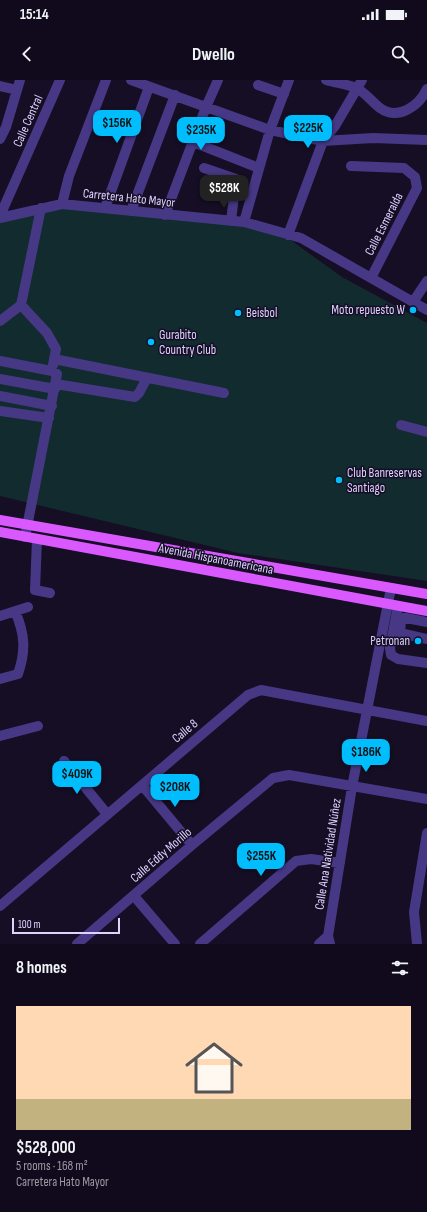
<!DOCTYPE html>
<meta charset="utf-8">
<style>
:root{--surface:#100a1c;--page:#191325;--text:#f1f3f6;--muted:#9c9aa3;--accent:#00bdfd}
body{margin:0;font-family:"Sofia Sans Condensed",sans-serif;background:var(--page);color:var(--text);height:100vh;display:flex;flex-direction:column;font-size:15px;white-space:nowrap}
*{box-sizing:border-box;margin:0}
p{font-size:13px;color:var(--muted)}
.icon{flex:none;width:22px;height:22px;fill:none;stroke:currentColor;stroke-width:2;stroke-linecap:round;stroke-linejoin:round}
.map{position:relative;height:864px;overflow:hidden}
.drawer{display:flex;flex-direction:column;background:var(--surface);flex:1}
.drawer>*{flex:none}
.scale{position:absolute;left:12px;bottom:10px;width:108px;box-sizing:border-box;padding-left:4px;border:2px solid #ded2ff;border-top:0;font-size:11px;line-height:14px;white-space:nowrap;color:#ded2ff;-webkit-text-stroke:3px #150e25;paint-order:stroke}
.price{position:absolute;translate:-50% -34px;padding:0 9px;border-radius:8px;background:var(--accent);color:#111;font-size:13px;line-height:26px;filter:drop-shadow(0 1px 2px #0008)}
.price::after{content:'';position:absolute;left:50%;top:24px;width:12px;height:9px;margin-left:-6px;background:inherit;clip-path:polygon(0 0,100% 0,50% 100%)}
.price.current{background:#222;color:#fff}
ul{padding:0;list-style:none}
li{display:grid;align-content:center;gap:8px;height:212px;padding:0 16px}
li span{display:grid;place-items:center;height:124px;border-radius:0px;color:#555}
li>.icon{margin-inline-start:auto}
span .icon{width:72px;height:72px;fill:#fffc;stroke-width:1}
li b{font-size:17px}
h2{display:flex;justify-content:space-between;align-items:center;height:48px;padding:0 16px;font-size:17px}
.status{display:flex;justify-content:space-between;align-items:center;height:28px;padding:0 20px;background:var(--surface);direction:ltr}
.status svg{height:11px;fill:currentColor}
header{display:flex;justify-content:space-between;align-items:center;height:52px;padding:0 16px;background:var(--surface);font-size:18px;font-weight:700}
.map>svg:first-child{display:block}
</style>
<div class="status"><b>15:14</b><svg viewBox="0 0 49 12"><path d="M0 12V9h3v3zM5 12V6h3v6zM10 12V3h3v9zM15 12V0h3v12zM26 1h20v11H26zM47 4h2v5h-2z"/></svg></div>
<header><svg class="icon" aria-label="back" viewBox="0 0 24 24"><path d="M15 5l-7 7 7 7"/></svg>Dwello<svg class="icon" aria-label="search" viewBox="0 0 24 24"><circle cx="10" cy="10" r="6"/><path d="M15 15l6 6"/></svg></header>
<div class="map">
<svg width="427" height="864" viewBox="0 0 427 864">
<rect width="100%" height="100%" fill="#150e25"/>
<path fill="#112b2f" d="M65,128L246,146L292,161L342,197L427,243V501L238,473L0,416V141Z"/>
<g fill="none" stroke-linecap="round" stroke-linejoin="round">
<path stroke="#463885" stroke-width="10" d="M131,0L270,50L323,61L373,58L427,60
M326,0C336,3 347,4 356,8C365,12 372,22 380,28C398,41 419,26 427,9
M258,5L284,14
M0,6L17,10
M0,59L6,47L20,0
M193,62L259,88
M351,86L404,88L415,97L417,108L371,198
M204,88L236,99L231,141
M62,124L69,96L106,0
M105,128L149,7
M131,131L175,15
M165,135L206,27L218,0
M0,136L60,0
M0,138L62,124L244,142L301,158L427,230
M244,142L270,50L289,0
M288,155L323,61L335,46L362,0
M413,222L427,201
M21,225L47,253L56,269L53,285
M0,241L21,225L41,128
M54,279L224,313
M0,281L52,291L57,294L25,457
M0,299L55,309
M56,304L135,317L139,313L147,298
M0,316L52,326
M0,331L49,338
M401,345L427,352
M37,459L35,510L50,513
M398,526L390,568L391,575L398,579L427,583
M0,536L28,527
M396,536L427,542
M401,541L400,553L427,559
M0,599L18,594C26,571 25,554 15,531
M0,656L38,646
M64,681L107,734
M142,705L192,765
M134,816L175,864
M0,826L248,615L261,610L427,641
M77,864L192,765L273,698L289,695L427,719
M200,864L296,781L311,779L340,783
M319,864L328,856
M330,864L328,856L352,707L391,508
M417,864L414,832L427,753"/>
<path stroke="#da59ff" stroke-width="10" d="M0,440L427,514
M0,452L427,531"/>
</g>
<g fill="#00bdfd" stroke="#150e25" stroke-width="1.5">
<circle cx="413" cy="230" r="4"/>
<circle cx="238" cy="233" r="4"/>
<circle cx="151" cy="262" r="4"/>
<circle cx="339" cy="400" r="4"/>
<circle cx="418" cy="561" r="4"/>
</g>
<g text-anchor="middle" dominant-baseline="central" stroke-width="3" stroke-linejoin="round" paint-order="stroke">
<g font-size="13" fill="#ded2ff" stroke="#150e25">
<text transform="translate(28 41) rotate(-66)">Calle Central</text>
<text transform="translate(129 118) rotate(6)">Carretera Hato Mayor</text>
<text transform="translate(384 144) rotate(-63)">Calle Esmeralda</text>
<text transform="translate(216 479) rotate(11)">Avenida Hispanoamericana</text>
<text transform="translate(185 651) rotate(-40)">Calle 8</text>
<text transform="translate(328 774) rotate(-81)">Calle Ana Natividad Núñez</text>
<text transform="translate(161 775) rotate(-41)">Calle Eddy Morillo</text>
</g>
<g font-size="13" fill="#ded2ff" stroke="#150e25" text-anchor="start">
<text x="405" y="230" text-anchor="end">Moto repuesto W</text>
<text x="246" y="233">Beisbol</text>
<text x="159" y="255">Gurabito<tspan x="159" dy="15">Country Club</tspan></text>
<text x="347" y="393">Club Banreservas<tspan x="347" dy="15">Santiago</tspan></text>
<text x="410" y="561" text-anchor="end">Petronan</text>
</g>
</g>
</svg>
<div class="scale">100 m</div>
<b class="price" style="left:117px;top:64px">$156K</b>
<b class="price" style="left:308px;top:69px">$225K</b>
<b class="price" style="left:201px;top:71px">$235K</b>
<b class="price current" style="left:224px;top:129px">$528K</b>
<b class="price" style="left:366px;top:693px">$186K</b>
<b class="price" style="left:77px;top:715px">$409K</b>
<b class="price" style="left:175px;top:728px">$208K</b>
<b class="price" style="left:261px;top:797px">$255K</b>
</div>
<section class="drawer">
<h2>8 homes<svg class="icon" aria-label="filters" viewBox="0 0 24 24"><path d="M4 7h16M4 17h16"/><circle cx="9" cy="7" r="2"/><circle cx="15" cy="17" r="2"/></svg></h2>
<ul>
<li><span style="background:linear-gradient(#ffd9b3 75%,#c2b280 0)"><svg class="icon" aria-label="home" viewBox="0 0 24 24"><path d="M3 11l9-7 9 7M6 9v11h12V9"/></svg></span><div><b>$528,000</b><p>5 rooms · 168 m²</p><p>Carretera Hato Mayor</p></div></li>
</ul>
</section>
